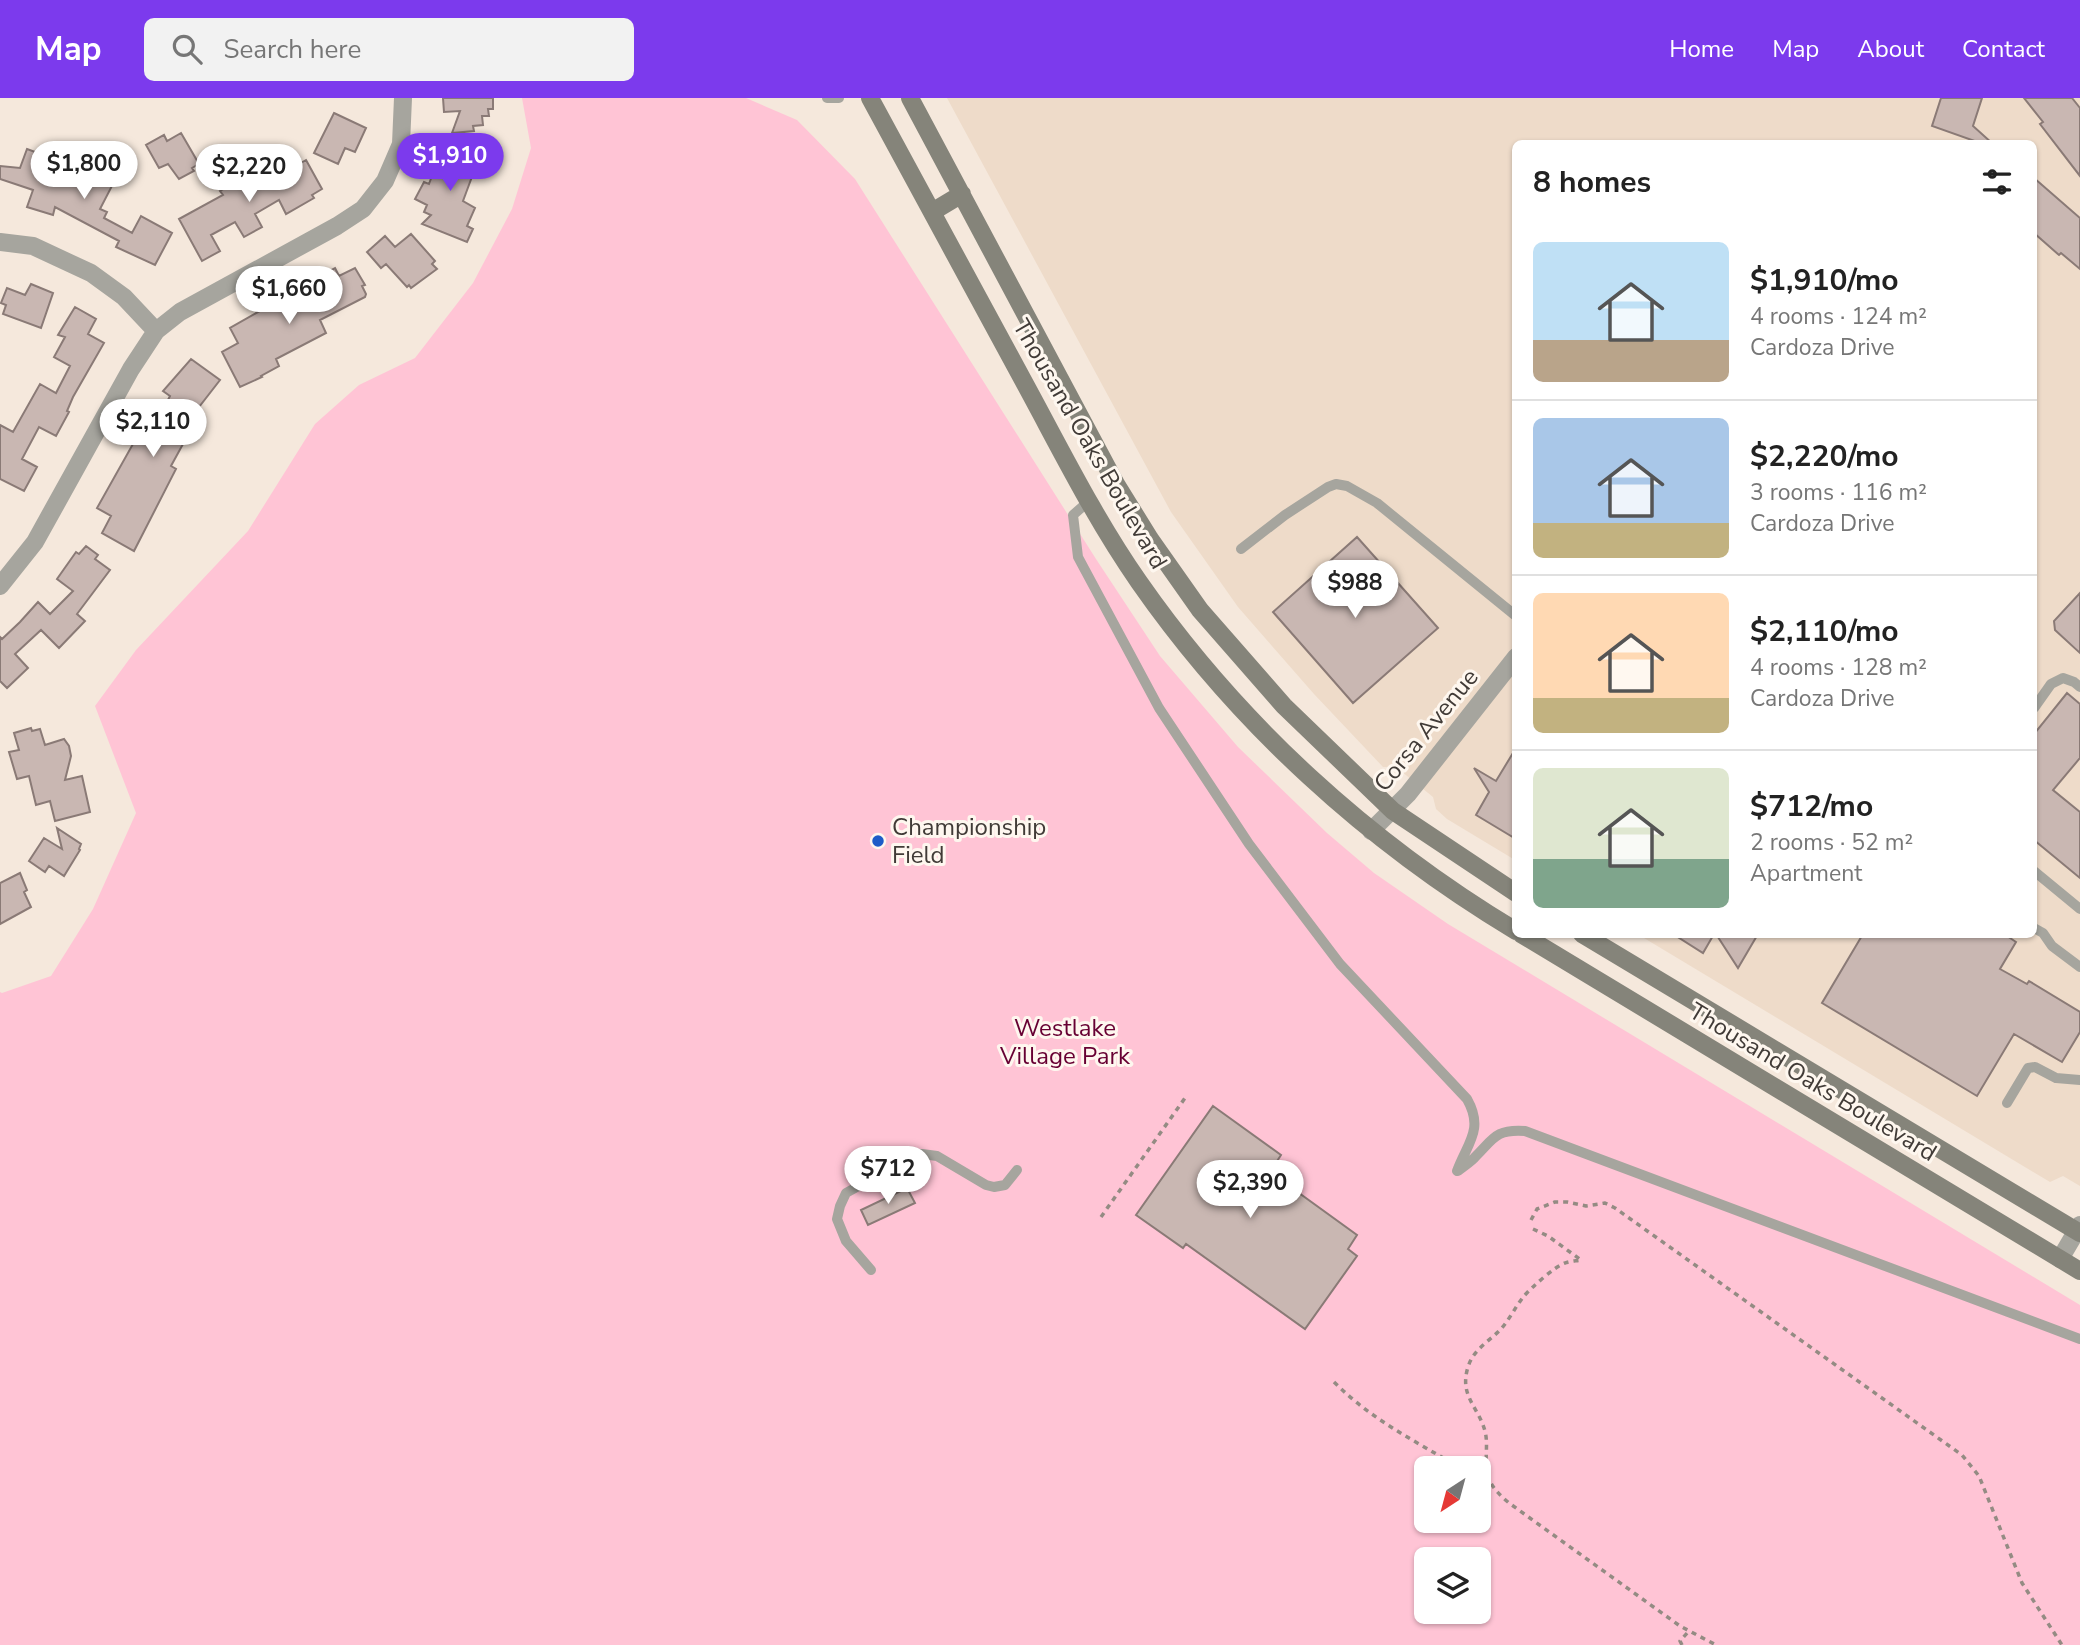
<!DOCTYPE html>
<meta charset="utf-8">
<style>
:root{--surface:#fff;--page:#f2f2f2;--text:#222;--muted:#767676;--line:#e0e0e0;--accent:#7c3aed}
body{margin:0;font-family:"Nunito Sans",sans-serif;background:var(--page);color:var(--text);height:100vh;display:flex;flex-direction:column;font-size:26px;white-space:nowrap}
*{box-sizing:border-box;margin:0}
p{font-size:23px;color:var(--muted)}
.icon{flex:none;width:38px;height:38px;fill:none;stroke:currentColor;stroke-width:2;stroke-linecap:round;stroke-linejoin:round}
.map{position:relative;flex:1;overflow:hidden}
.sheet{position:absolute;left:1512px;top:42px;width:525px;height:798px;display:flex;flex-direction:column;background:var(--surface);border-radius:10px;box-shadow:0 2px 5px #0004}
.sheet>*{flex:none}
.needle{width:46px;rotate:216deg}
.fabs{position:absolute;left:1414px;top:1358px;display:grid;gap:14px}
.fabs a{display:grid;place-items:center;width:77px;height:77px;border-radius:10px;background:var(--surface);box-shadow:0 2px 5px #0004;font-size:35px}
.price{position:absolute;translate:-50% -60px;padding:0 16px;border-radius:24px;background:#fff;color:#222;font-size:23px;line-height:46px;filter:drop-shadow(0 2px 4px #0008)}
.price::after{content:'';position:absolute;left:50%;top:42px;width:21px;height:16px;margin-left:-10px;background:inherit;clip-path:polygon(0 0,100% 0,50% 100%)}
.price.current{background:var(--accent);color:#fff}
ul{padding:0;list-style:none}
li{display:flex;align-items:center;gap:21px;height:175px;padding:0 21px}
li+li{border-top:2px solid var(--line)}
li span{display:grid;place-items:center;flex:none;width:196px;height:140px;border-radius:10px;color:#555}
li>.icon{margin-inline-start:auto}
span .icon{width:84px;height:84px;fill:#fffc;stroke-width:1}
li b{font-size:30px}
h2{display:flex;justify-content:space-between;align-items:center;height:84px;padding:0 21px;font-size:30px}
header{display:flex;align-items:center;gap:42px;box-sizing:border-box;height:98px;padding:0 35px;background:var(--accent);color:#fff}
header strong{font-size:33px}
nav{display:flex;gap:38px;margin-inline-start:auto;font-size:24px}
.search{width:490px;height:63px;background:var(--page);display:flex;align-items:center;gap:18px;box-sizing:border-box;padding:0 24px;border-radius:10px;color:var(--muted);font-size:26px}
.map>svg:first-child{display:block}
</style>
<header>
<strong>Map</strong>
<div class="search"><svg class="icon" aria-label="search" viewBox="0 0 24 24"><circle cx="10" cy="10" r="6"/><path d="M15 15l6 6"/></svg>Search here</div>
<nav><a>Home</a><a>Map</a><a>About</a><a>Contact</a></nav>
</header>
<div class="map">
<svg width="2080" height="1547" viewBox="0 0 2080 1547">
<rect width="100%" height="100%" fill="#f5e8dc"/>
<path fill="#eedbc9" d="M947,0H2080V1088L2063,1078L2050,1084L1639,837L2034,836V46H1516L1515,762L1447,721L1436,711L1433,699L1396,669H1383L1314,596L1238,509L1171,414Z"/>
<path fill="#ffc4d5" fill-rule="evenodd" d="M522,0H746L797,22L855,81L1096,461L1160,558L1238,649L1327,735L1374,775L1448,826L2080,1207V1547H0V894L2,895L51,878L93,811L136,715L95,608L136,552L248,433L315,326L359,287L415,260L473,185L512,111L531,50ZM1426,1370H1479V1423H1426ZM1426,1461H1479V1514H1426Z"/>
<path fill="#c9b7b2" stroke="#8a7a76" stroke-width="2" d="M443,0H493V11H488L489,18H482L483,27L473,28L474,33L452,35L460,13L444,14Z
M1941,0H1982L1973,28L1993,46H1983L1932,28Z
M2024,0H2072L2080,10V78L2040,26L2043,24Z
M334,15L366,30L355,54L345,50L338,66L314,55Z
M181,35L199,66L192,70L194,73L179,81L168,66L159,70L146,47L164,37L167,43Z
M448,45L480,57L463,103L475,110L467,128L473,131L467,144L422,126L431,117L424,114L427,107L415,101L424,84L429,86L441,53L444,54Z
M27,51L46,58L43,65L77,75L87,56L101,64L99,68L108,73L105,77L115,82L100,111L107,114L104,120L132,135L141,118L172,135L155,167L116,149L119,143L55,109L53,117L27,109L33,92L0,81V68L20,70Z
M306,62L322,91L312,97L314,100L286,116L279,102L255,116L262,129L244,139L235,124L211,137L220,153L202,163L179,121L223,97L220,93L239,82L234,74L247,67L256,80L281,66L285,74Z
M2034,80L2080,120V171L2061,155L2059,157L2034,135Z
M411,136L435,163L432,166L437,171L411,190L409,187L407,189L386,166L381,170L367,154L385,138L395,149Z
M335,170L339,178L355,170L365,187L362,188L366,196L365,199L320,222L326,235L276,261L279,268L261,278L262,279L240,289L222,254L238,245L230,230L284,199L291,212L319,197L311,183Z
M31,186L53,195L41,230L3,216L6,207L1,205L7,190L25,197Z
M75,209L96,221L88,236L104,245L73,299L67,313L69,314L56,338L39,329L22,361L37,369L24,393L0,381V327L13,334L40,286L56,295L70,268L54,259L65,239L58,237Z
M191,261L220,282L199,309L195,307L176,343L183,346L171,368L176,371L134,453L102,435L111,418L97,410L147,321L156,325L170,298L163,293Z
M1357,439L1438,530L1353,605L1273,514Z
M86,448L98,457L95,461L110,472L77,516L85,523L59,550L41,532L15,556L28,570L7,590L0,583V539L2,541L20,524L38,504L50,516L73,493L57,481L76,454L79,456Z
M2080,495V555L2055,532L2054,523Z
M2067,595L2080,606V660L2053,692L2080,714V780L2034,742V636Z
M31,630L32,633L40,631L45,647L64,641L69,648L71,658L65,682L82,678L90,714L55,723L50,703L36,707L29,678L17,681L9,654L19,652L14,635Z
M1516,650V741L1476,717L1489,694L1474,670L1496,683Z
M57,730L81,746L79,751L80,752L64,778L49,768L45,774L29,763L44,740L62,751Z
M20,775L27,792L24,794L31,809L0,826V785Z
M1673,836H1714L1703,855Z
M1716,836H1758L1738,870Z
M1863,836H2004L2016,844L2000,871L2027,886L2029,883L2080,914V934L2062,964L2014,936L1977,998L1822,905Z
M1213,1008L1281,1057L1270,1074L1357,1137L1348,1151L1357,1158L1305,1231L1186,1146L1183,1150L1136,1117Z
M907,1090L915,1105L868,1127L861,1112Z"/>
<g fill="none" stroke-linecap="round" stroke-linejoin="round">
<path stroke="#948b83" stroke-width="3.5" stroke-dasharray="5 5" stroke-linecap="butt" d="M1101,1119L1185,1000
M1531,1122L1537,1111L1555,1104H1567L1586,1108L1605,1105L1615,1110L1962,1357L1979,1378L2022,1485L2062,1547
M1533,1131L1548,1138L1581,1162C1576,1163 1570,1163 1565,1165C1554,1169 1532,1189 1524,1198C1515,1209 1509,1223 1499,1233C1488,1244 1473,1252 1468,1269C1459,1298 1478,1308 1485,1333C1489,1349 1483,1365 1489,1381C1493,1391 1501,1398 1509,1405L1680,1528L1716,1547
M1334,1284C1373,1323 1414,1342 1460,1370
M1479,1380L1490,1382
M1682,1547L1680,1543L1689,1533"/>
<path stroke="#a6a59e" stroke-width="10" d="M827,0H839
M1089,403L1073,417L1078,459L1159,610L1249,746L1340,866L1467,1001C1484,1031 1468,1044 1457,1073
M1241,451L1285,417L1328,389L1336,386L1347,388L1377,405L1516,518
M2034,610L2051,586L2063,580L2074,584L2080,589
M2034,773L2080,811
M2034,830L2043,835L2052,848L2080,869
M2007,1005L2028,970L2035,969L2056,980L2080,982
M1458,1073C1464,1068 1471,1064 1476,1058C1494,1040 1496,1031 1525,1033L2080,1241
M871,1172L846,1143L837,1121L840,1108L846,1095L914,1057L922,1056L937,1058L986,1087L994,1089L1005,1087L1017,1072"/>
<path stroke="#a6a59e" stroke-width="18" d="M0,144L33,148L91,175L124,199L156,233
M0,488L35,444L131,271L156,233L180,214L337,128L363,111L385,83L401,46L403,0
M1371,733L1408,696L1516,559
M2060,1161L2080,1127"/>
<path stroke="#85847a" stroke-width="18" d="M870,0C921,95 973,189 1024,284C1061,352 1095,421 1139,484C1238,626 1368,744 1516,833
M910,0L1116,386L1150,441L1200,512L1284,608L1393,713L1516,795
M932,114L962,96
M1521,836L2080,1173
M1582,836L2080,1135"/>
</g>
<circle fill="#1e5cc8" stroke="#fef7ef" stroke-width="2.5" cx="878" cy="743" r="7"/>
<g text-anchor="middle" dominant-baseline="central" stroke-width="6" stroke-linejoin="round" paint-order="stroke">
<g font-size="24" fill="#413b37" stroke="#fef7ef">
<text transform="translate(1090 346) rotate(60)">Thousand Oaks Boulevard</text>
<text transform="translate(1426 632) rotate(-51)">Corsa Avenue</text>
<text transform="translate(1813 984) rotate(31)">Thousand Oaks Boulevard</text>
</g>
<g font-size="24" fill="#413b37" stroke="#fef7ef" text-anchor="start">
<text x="892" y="729">Championship<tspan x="892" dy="28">Field</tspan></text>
</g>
<g font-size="24" fill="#670033" stroke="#fef7ef">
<text x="1065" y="930">Westlake<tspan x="1065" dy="28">Village Park</tspan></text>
</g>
</g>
</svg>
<div class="fabs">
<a><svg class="needle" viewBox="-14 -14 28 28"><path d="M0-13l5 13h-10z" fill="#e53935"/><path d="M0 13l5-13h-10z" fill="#767676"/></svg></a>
<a><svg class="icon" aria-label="layers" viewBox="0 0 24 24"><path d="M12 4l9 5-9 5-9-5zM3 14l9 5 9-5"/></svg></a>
</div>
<b class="price current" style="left:450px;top:95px">$1,910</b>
<b class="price" style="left:84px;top:103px">$1,800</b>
<b class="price" style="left:249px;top:106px">$2,220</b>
<b class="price" style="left:289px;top:228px">$1,660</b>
<b class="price" style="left:153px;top:361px">$2,110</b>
<b class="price" style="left:1355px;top:522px">$988</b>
<b class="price" style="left:888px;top:1108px">$712</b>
<b class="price" style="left:1250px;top:1122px">$2,390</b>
<section class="sheet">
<h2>8 homes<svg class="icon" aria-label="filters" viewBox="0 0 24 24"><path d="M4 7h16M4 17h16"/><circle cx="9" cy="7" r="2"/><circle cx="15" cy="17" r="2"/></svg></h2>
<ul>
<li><span style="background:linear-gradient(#bfe0f5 70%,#b9a48a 0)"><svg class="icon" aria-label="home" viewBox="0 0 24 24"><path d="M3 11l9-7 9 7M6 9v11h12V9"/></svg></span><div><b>$1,910/mo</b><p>4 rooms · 124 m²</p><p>Cardoza Drive</p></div></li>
<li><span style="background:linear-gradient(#a9c7e8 75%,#c2b280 0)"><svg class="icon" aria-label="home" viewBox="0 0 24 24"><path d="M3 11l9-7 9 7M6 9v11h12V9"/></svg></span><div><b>$2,220/mo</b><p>3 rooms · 116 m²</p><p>Cardoza Drive</p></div></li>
<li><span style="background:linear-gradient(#ffd9b3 75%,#c2b280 0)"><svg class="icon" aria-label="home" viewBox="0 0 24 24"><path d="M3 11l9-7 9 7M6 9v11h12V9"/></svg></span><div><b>$2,110/mo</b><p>4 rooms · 128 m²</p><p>Cardoza Drive</p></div></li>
<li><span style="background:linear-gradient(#dfe7d0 65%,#7fa58c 0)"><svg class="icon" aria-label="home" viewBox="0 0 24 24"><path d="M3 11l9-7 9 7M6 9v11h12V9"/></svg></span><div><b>$712/mo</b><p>2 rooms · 52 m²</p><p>Apartment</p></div></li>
</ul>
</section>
</div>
